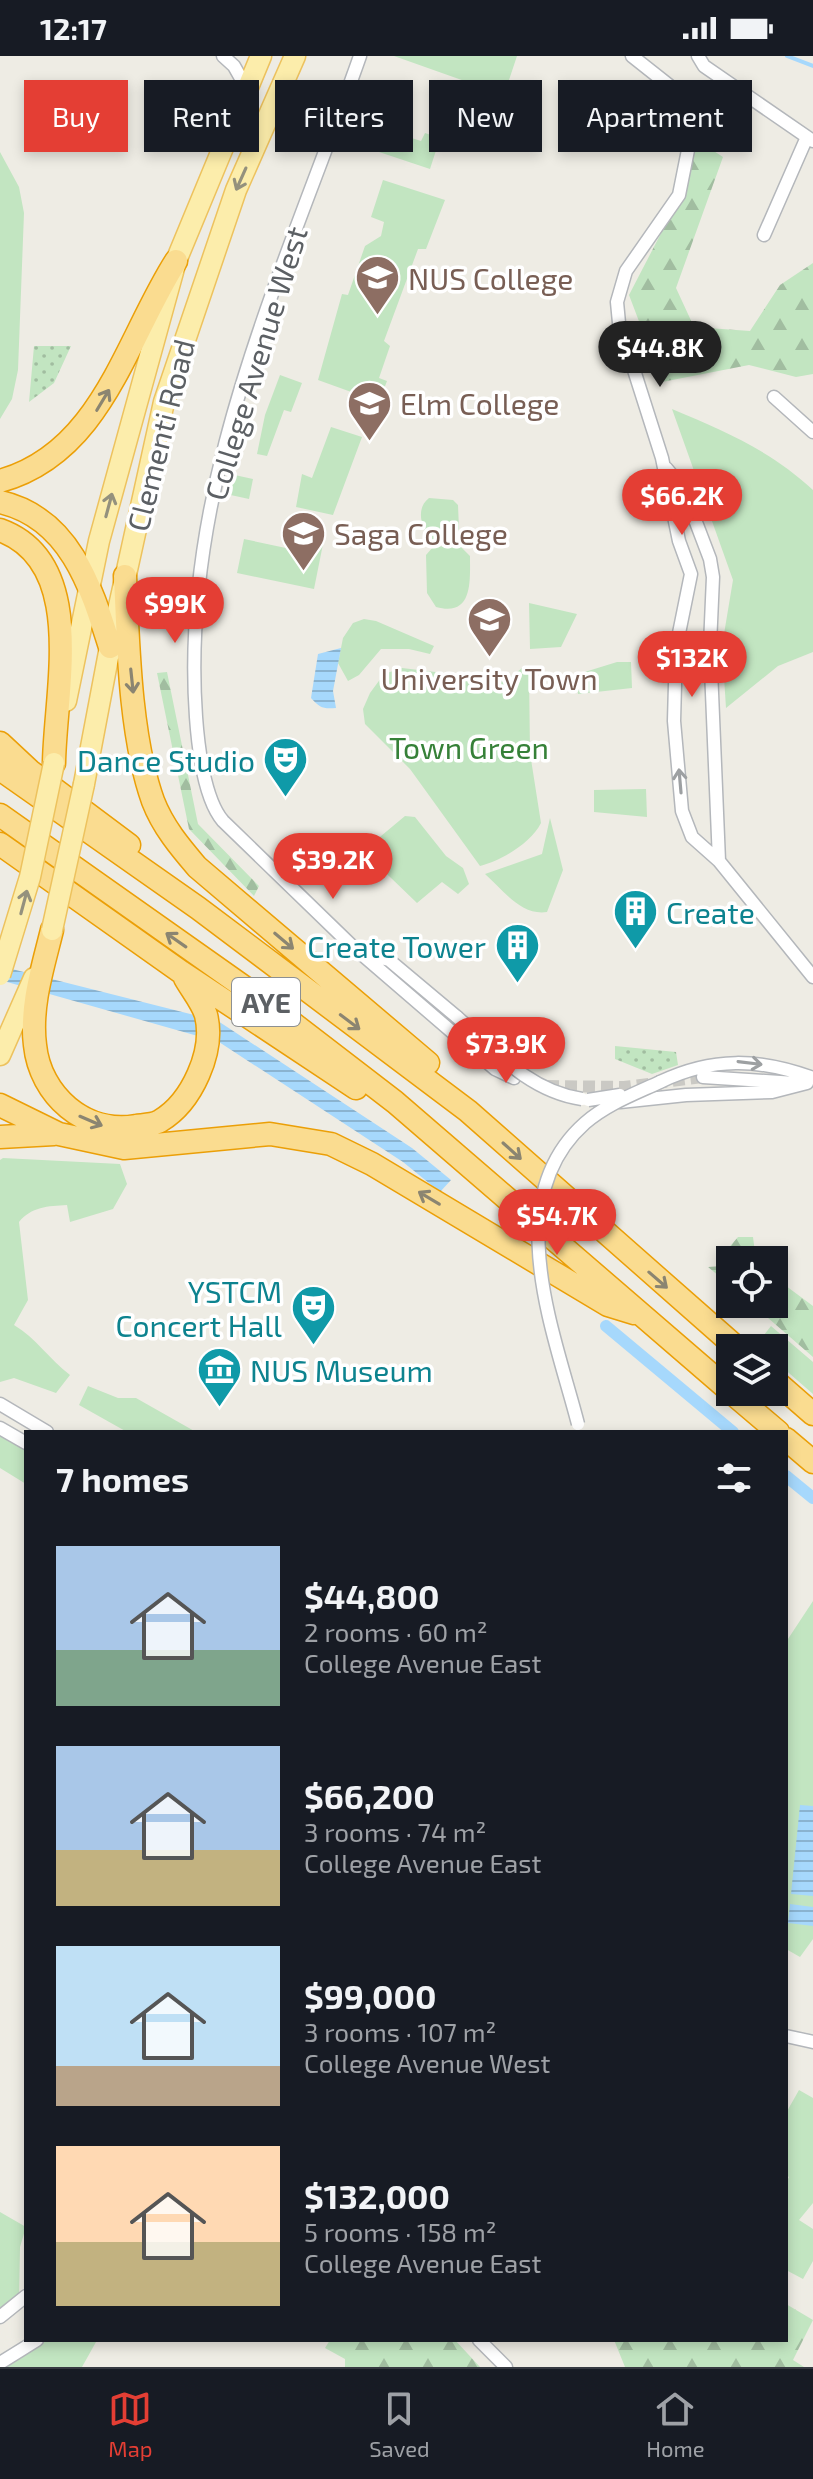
<!DOCTYPE html>
<meta charset="utf-8">
<style>
:root{--surface:#171b24;--page:#20242c;--text:#f1f3f6;--muted:#9ea1a6;--line:#363941;--accent:#e43e34}
body{margin:0;font-family:"Exo 2",sans-serif;background:var(--page);color:var(--text);height:100vh;display:flex;flex-direction:column;font-size:30px;white-space:nowrap}
*{box-sizing:border-box;margin:0}
p{font-size:26px;color:var(--muted)}
.icon{flex:none;width:44px;height:44px;fill:none;stroke:currentColor;stroke-width:2;stroke-linecap:round;stroke-linejoin:round}
.map{position:relative;flex:1;overflow:hidden}
.panel{position:absolute;left:24px;top:1374px;width:764px;height:912px;display:flex;flex-direction:column;background:var(--surface);border-radius:0px;box-shadow:0 4px 12px #0003}
.panel>*{flex:none}
.top-card{position:absolute;left:24px;top:24px;width:766px;height:72px;display:flex;gap:16px}
.fabs{position:absolute;left:716px;top:1190px;display:grid;gap:16px}
.fabs a{display:grid;place-items:center;width:72px;height:72px;border-radius:0px;background:var(--surface);box-shadow:0 4px 12px #0003;font-size:40px}
.price{position:absolute;translate:-50% -68px;padding:0 18px;border-radius:28px;background:var(--accent);color:#fff;font-size:26px;line-height:52px;filter:drop-shadow(0 2px 4px #0008)}
.price::after{content:'';position:absolute;left:50%;top:48px;width:24px;height:18px;margin-left:-12px;background:inherit;clip-path:polygon(0 0,100% 0,50% 100%)}
.price.selected{background:#222;color:#fff}
ul{padding:0;list-style:none}
li{display:flex;align-items:center;gap:24px;height:200px;padding:0 32px}
li span{display:grid;place-items:center;flex:none;width:224px;height:160px;border-radius:0px;color:#555}
li>.icon{margin-inline-start:auto}
span .icon{width:96px;height:96px;fill:#fffc;stroke-width:1}
li b{font-size:34px}
h2{display:flex;justify-content:space-between;align-items:center;height:96px;padding:0 32px;font-size:34px}
.pill{padding:0 28px;border-radius:0px;background:var(--surface);box-shadow:0 4px 12px #0003;font-size:28px;line-height:72px}
.pill.selected{background:var(--accent);color:#fff}
.status{display:flex;justify-content:space-between;align-items:center;height:56px;padding:0 40px;background:var(--surface);direction:ltr}
.status svg{height:22px;fill:currentColor}
.tab-bar{display:flex;justify-content:space-around;align-items:center;height:112px;border-top:2px solid var(--line);background:var(--surface);font-size:22px;color:var(--muted)}
.tab-bar a{display:grid;justify-items:center;gap:4px}
.tab-bar .selected{color:var(--accent)}
.map>svg:first-child{display:block}
</style>
<div class="status"><b>12:17</b><svg viewBox="0 0 49 12"><path d="M0 12V9h3v3zM5 12V6h3v6zM10 12V3h3v9zM15 12V0h3v12zM26 1h20v11H26zM47 4h2v5h-2z"/></svg></div>
<div class="map">
<svg width="813" height="2311" viewBox="0 0 813 2311">
<defs>
<pattern id="forest-firs" width="22" height="20" patternUnits="userSpaceOnUse" patternTransform="scale(2)"><rect width="22" height="20" fill="#c2e5c1"/><path d="M5 1l3.5 6h-7zM16 11l3.5 6h-7z" fill="#a1bda0"/></pattern>
<pattern id="garden-dots" width="8" height="8" patternUnits="userSpaceOnUse" patternTransform="scale(2)"><rect width="8" height="8" fill="#c2e5c1"/><path d="M2 2h.1M6 6h.1" fill="none" stroke="#a1bda0" stroke-width="1.8" stroke-linecap="round"/></pattern>
<pattern id="water-rules" width="6" height="5" patternUnits="userSpaceOnUse" patternTransform="scale(2)"><rect width="6" height="5" fill="#a6d8fc"/><path d="M0 2.5h6" fill="none" stroke="#8ab3d0"/></pattern>
</defs>
<rect width="100%" height="100%" fill="#eeece4"/>
<path fill="#c2e5c1" d="M394,0H517L504,39Z
M377,71L421,85L425,77L440,82L430,113L370,93Z
M0,96L19,131L24,157L18,314L12,343L0,363Z
M383,124L445,144L426,193H418L384,285L390,290L379,322L387,325L379,346L318,324L342,238L348,239L365,190L381,180L384,166L371,161Z
M280,319L302,327L291,356L284,354L267,400L257,398L265,359Z
M672,353C725,375 771,395 813,434V596L778,610L726,652L722,590L733,524Z
M331,371L362,381L333,459L296,451L302,418L312,422Z
M230,418L253,423L249,443L226,438Z
M429,442L453,444L458,449L459,473L454,481L429,484C422,471 415,453 429,442Z
M304,479L324,483L314,533L237,517L244,483L300,495Z
M459,489L470,500C470,526 473,561 436,551L427,537L426,499L433,491Z
M529,547L577,558L561,591L530,593Z
M364,563L376,565L434,590L430,598L409,593H381L359,619L348,625L338,607L343,582L353,567Z
M617,606H631L632,632L578,638L575,619Z
M402,612L452,618L484,628L506,625L522,612L529,616L530,697L541,767C531,787 501,805 480,810L410,713L365,668L363,653L370,637L384,618Z
M646,733L647,761L594,756V734Z
M405,760L415,761L446,800L463,812L469,828L458,838L442,826L417,847L363,795Z
M550,762L563,814L547,856C521,860 503,834 485,818L542,798Z
M3,1102L120,1108L127,1128L113,1153L70,1166L67,1149C48,1150 31,1151 19,1166L28,1244L14,1269C36,1282 49,1303 70,1319L56,1337L14,1322L0,1326V1104Z
M771,1270L813,1306V1338L774,1304V1292L756,1289Z
M88,1330L118,1342H136L196,1376H127L79,1349Z
M0,1372L26,1387V1428L0,1412Z
M813,1545V1883L800,1901L786,1893V1586Z
M799,2034L813,2042V2147L799,2164L813,2173V2205L803,2223L786,2214V2127L789,2121L786,2119V2057Z
M0,2156L26,2171L20,2191L19,2245L0,2261Z
M37,2284H90L96,2286L82,2311H1Z"/>
<path fill="url(#forest-firs)" d="M697,84L723,101L676,232L694,271L750,275L780,229L813,207V318L796,321L749,309L662,326L629,239L685,131Z
M167,616L198,768L259,830L254,840L189,773L157,617Z
M738,1181H753L756,1204H730V1229L708,1211L722,1210L725,1196Z
M774,1221L813,1250V1301L752,1248H774Z
M786,2248L813,2264L793,2304L804,2311H625L614,2284H786Z
M330,2284H455L480,2311H345V2303L325,2292Z"/>
<path fill="url(#garden-dots)" d="M34,290H71L54,327L29,346Z
M615,990L676,996L678,1009L652,1018L615,1003Z"/>
<path fill="url(#water-rules)" d="M341,592L333,635L336,652C323,653 320,652 311,642L318,598Z
M0,910L218,965L412,1092L451,1124L440,1136L403,1106L219,986L0,924Z
M800,1749L813,1750V1840L791,1838Z
M790,1848L813,1851V1870L788,1867Z"/>
<g fill="none" stroke-linecap="round" stroke-linejoin="round">
<path stroke="#a6d8fc" stroke-width="4" d="M787,0L813,10"/>
<path stroke="#a6d8fc" stroke-width="12" d="M606,1270L733,1376
M786,1420L813,1442"/>
<path stroke="#cac9c4" stroke-width="12" stroke-dasharray="12 6" stroke-linecap="butt" d="M547,1030L624,1031L703,1021"/>
<defs>
<path id="street" d="M223,0L234,10L247,33
M360,0C285,214 179,428 196,661C198,689 204,743 223,765L351,889L495,1013L514,1022
M632,0L685,42L693,69L679,139L626,215L617,246L619,267L662,402L679,485L691,518L676,592L674,665L682,755L692,781L719,805L813,921
M698,0L704,10L813,85
M764,179L807,81
M774,341L813,376
M666,412L683,432L710,503L713,521L710,589L719,805
M363,897L389,904L457,961
M703,1021L795,1027
M660,1026C712,1001 759,1002 813,1022
M620,1046L686,1039L772,1036L807,1027
M0,1348L47,1376
M0,1372L26,1387
M786,1980L813,1986
M0,2261L26,2240
M479,2284L506,2311
M0,2307L37,2284"/>
<path id="primary" d="M66,645L99,485L176,205L261,0
M84,728L110,591L164,346L236,134L295,0
M0,999L34,922"/>
<path id="highway" d="M0,425C102,397 126,283 176,205
M0,446C70,462 91,531 110,591
M0,474C88,506 55,634 54,707
M125,520C128,588 130,681 153,745C163,771 180,791 197,811L428,1007
M0,687L30,715L129,789
M0,713L198,852L468,1055L737,1292
M0,759L265,946L395,1046L730,1335
M0,788L181,916L356,1032
M52,874C43,911 30,950 35,989C40,1039 85,1079 136,1070C143,1069 154,1069 160,1065C192,1046 215,995 206,959C202,946 191,933 185,922
M0,1049L59,1078L124,1092L270,1078L331,1088L372,1108L608,1249L634,1257
M0,1081L54,1078
M774,1324L813,1358
M731,1336L778,1376
M786,1383L813,1406"/>
</defs>
<use href="#street" stroke="#b4b7bb" stroke-width="15"/>
<use href="#primary" stroke="#edc25e" stroke-width="23"/>
<use href="#highway" stroke="#eb9f07" stroke-width="25"/>
<use href="#street" stroke="#fff" stroke-width="12"/>
<use href="#primary" stroke="#fcedab" stroke-width="20"/>
<use href="#highway" stroke="#fadc90" stroke-width="22"/>
<defs>
<path id="street-bridge" d="M457,961C496,996 529,1035 582,1043
M588,1044L620,1039
M578,1368C554,1275 499,1143 585,1067C607,1048 634,1038 660,1026"/>
<path id="primary-bridge" d="M52,874L84,728
M0,919L30,821L54,707"/>
</defs>
<use href="#street-bridge" stroke="#b4b7bb" stroke-width="15" stroke-linecap="butt"/>
<use href="#primary-bridge" stroke="#edc25e" stroke-width="23" stroke-linecap="butt"/>
<use href="#street-bridge" stroke="#fff" stroke-width="12"/>
<use href="#primary-bridge" stroke="#fcedab" stroke-width="20"/>
</g>
<defs><path id="oneway-shaft" d="M-6 0H5M1.5-3L5.5 0L1.5 3" fill="none" stroke-width="1.6" stroke-linecap="round" stroke-linejoin="round" transform="scale(2)"/></defs>
<g stroke="#94917d">
<use href="#oneway-shaft" transform="translate(241 123) rotate(114)"/>
<use href="#oneway-shaft" transform="translate(109 449) rotate(-75)"/>
<use href="#oneway-shaft" transform="translate(24 846) rotate(-75)"/>
</g>
<g stroke="#8b8571">
<use href="#oneway-shaft" transform="translate(103 344) rotate(-59)"/>
<use href="#oneway-shaft" transform="translate(132 625) rotate(84)"/>
<use href="#oneway-shaft" transform="translate(176 884) rotate(-145)"/>
<use href="#oneway-shaft" transform="translate(284 885) rotate(40)"/>
<use href="#oneway-shaft" transform="translate(350 966) rotate(37)"/>
<use href="#oneway-shaft" transform="translate(91 1065) rotate(23)"/>
<use href="#oneway-shaft" transform="translate(512 1095) rotate(42)"/>
<use href="#oneway-shaft" transform="translate(429 1142) rotate(-149)"/>
<use href="#oneway-shaft" transform="translate(658 1224) rotate(41)"/>
</g>
<g stroke="#9da0a2">
<use href="#oneway-shaft" transform="translate(680 725) rotate(-95)"/>
<use href="#oneway-shaft" transform="translate(750 1007) rotate(7)"/>
</g>
<defs>
<symbol id="university-pin" viewBox="-11 -11 22 30"><path d="M0 17L-7.5 6A9.5 9.5 0 1 1 7.5 6Z" fill="#8d6e63" stroke="#fff"/><path d="M0-5L7-2L0 1L-7-2ZM-4 1L0 2.5L4 1V4Q0 6-4 4Z" fill="#fff"/></symbol>
<symbol id="theatre-pin" viewBox="-11 -11 22 30"><path d="M0 17L-7.5 6A9.5 9.5 0 1 1 7.5 6Z" fill="#0f9aa8" stroke="#fff"/><path d="M-5-5.5Q0-4 5-5.5V0Q5 5 0 6Q-5 5-5 0ZM-3.3-2.5H-1v1.5H-3.3ZM1-2.5H3.3v1.5H1ZM-2.8 1Q0 5.5 2.8 1Z" fill="#fff"/></symbol>
<symbol id="building-pin" viewBox="-11 -11 22 30"><path d="M0 17L-7.5 6A9.5 9.5 0 1 1 7.5 6Z" fill="#0f9aa8" stroke="#fff"/><path d="M-4-6H4V6H1V3H-1V6H-4ZM-2.5-4.3h1.7v1.8h-1.7ZM.8-4.3h1.7v1.8H.8ZM-2.5-1h1.7V.8h-1.7ZM.8-1h1.7V.8H.8Z" fill="#fff"/></symbol>
<symbol id="museum-pin" viewBox="-11 -11 22 30"><path d="M0 17L-7.5 6A9.5 9.5 0 1 1 7.5 6Z" fill="#0f9aa8" stroke="#fff"/><path d="M0-6L6-3V-2H-6V-3ZM-5-1h2V3h-2ZM-1-1h2V3h-2ZM3-1h2V3H3ZM-6 4H6V6H-6Z" fill="#fff"/></symbol>
</defs>
<g fill-rule="evenodd">
<use href="#university-pin" x="352" y="196" width="51" height="69"/>
<use href="#university-pin" x="344" y="322" width="51" height="69"/>
<use href="#university-pin" x="278" y="452" width="51" height="69"/>
<use href="#university-pin" x="464" y="538" width="51" height="69"/>
<use href="#theatre-pin" x="260" y="678" width="51" height="69"/>
<use href="#building-pin" x="610" y="830" width="51" height="69"/>
<use href="#building-pin" x="492" y="864" width="51" height="69"/>
<use href="#theatre-pin" x="288" y="1226" width="51" height="69"/>
<use href="#museum-pin" x="194" y="1288" width="51" height="69"/>
</g>
<g text-anchor="middle" dominant-baseline="central" stroke-width="7" stroke-linejoin="round" paint-order="stroke">
<rect fill="#fff" stroke="#8d9092" stroke-width="2" x="232" y="922" width="68" height="48" rx="6"/>
<g font-size="28" font-weight="bold" fill="#5c6064">
<text x="266" y="946">AYE</text>
</g>
<g font-size="30" fill="#785e54" stroke="#fff" text-anchor="start">
<text x="408" y="222">NUS College</text>
<text x="400" y="347">Elm College</text>
<text x="334" y="477">Saga College</text>
<text x="489" y="622" text-anchor="middle">University Town</text>
</g>
<g font-size="30" fill="#5c6064" stroke="#fff">
<text transform="translate(255 307) rotate(-73)">College Avenue West</text>
<text transform="translate(160 379) rotate(-76)">Clementi Road</text>
</g>
<g font-size="30" fill="#368138" stroke="#fff">
<text x="469" y="691">Town Green</text>
</g>
<g font-size="30" fill="#0d838f" stroke="#fff" text-anchor="end">
<text x="255" y="704">Dance Studio</text>
<text x="666" y="856" text-anchor="start">Create</text>
<text x="486" y="890">Create Tower</text>
<text x="282" y="1235">YSTCM<tspan x="282" dy="34">Concert Hall</tspan></text>
<text x="250" y="1314" text-anchor="start">NUS Museum</text>
</g>
</g>
</svg>
<div class="fabs">
<a><svg class="icon" aria-label="locate" viewBox="0 0 24 24"><circle cx="12" cy="12" r="6"/><path d="M12 2v4M12 18v4M2 12h4M18 12h4"/></svg></a>
<a><svg class="icon" aria-label="layers" viewBox="0 0 24 24"><path d="M12 4l9 5-9 5-9-5zM3 14l9 5 9-5"/></svg></a>
</div>
<b class="price selected" style="left:660px;top:333px">$44.8K</b>
<b class="price" style="left:682px;top:481px">$66.2K</b>
<b class="price" style="left:175px;top:589px">$99K</b>
<b class="price" style="left:692px;top:643px">$132K</b>
<b class="price" style="left:333px;top:845px">$39.2K</b>
<b class="price" style="left:506px;top:1029px">$73.9K</b>
<b class="price" style="left:557px;top:1201px">$54.7K</b>
<div class="top-card">
<a class="pill selected">Buy</a>
<a class="pill">Rent</a>
<a class="pill">Filters</a>
<a class="pill">New</a>
<a class="pill">Apartment</a>
</div>
<section class="panel">
<h2>7 homes<svg class="icon" aria-label="filters" viewBox="0 0 24 24"><path d="M4 7h16M4 17h16"/><circle cx="9" cy="7" r="2"/><circle cx="15" cy="17" r="2"/></svg></h2>
<ul>
<li><span style="background:linear-gradient(#a9c7e8 65%,#7fa58c 0)"><svg class="icon" aria-label="home" viewBox="0 0 24 24"><path d="M3 11l9-7 9 7M6 9v11h12V9"/></svg></span><div><b>$44,800</b><p>2 rooms · 60 m²</p><p>College Avenue East</p></div></li>
<li><span style="background:linear-gradient(#a9c7e8 65%,#c2b280 0)"><svg class="icon" aria-label="home" viewBox="0 0 24 24"><path d="M3 11l9-7 9 7M6 9v11h12V9"/></svg></span><div><b>$66,200</b><p>3 rooms · 74 m²</p><p>College Avenue East</p></div></li>
<li><span style="background:linear-gradient(#bfe0f5 75%,#b9a48a 0)"><svg class="icon" aria-label="home" viewBox="0 0 24 24"><path d="M3 11l9-7 9 7M6 9v11h12V9"/></svg></span><div><b>$99,000</b><p>3 rooms · 107 m²</p><p>College Avenue West</p></div></li>
<li><span style="background:linear-gradient(#ffd9b3 60%,#c2b280 0)"><svg class="icon" aria-label="home" viewBox="0 0 24 24"><path d="M3 11l9-7 9 7M6 9v11h12V9"/></svg></span><div><b>$132,000</b><p>5 rooms · 158 m²</p><p>College Avenue East</p></div></li>
</ul>
</section>
</div>
<nav class="tab-bar">
<a class="selected"><svg class="icon" aria-label="map" viewBox="0 0 24 24"><path d="M3 6l6-2 6 2 6-2v14l-6 2-6-2-6 2zM9 4v14M15 6v14"/></svg>Map</a>
<a><svg class="icon" aria-label="saved" viewBox="0 0 24 24"><path d="M7 4h10v16l-5-4-5 4z"/></svg>Saved</a>
<a><svg class="icon" aria-label="home" viewBox="0 0 24 24"><path d="M3 11l9-7 9 7M6 9v11h12V9"/></svg>Home</a>
</nav>
